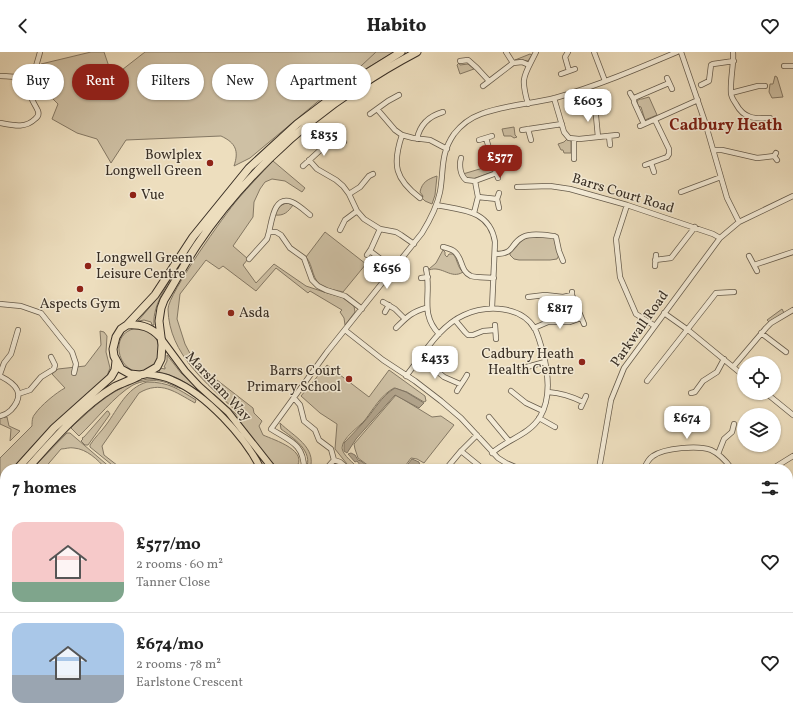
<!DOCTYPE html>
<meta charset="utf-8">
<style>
:root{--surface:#fff;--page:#f6f6f6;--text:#222;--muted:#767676;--line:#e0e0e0;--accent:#8f2418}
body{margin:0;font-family:Vollkorn,serif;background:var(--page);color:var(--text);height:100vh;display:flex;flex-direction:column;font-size:15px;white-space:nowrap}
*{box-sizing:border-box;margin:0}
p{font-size:13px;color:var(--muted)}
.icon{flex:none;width:22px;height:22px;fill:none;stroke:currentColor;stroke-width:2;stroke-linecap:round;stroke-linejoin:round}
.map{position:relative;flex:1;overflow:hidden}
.side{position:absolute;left:0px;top:412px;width:793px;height:256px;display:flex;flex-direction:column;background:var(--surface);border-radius:16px 16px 0 0;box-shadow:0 1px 3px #0004}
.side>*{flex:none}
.hud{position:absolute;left:12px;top:12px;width:400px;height:36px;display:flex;gap:8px}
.buttons{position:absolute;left:737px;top:304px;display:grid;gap:8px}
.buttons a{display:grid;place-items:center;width:44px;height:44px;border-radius:50%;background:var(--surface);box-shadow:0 1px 3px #0004;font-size:20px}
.price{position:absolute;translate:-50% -34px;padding:0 9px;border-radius:8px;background:#fff;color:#222;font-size:13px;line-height:26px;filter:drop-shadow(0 1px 2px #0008)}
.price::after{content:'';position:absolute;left:50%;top:24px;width:12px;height:9px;margin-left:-6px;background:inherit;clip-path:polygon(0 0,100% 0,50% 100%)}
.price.active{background:var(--accent);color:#fff}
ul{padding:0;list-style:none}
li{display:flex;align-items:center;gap:12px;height:100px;padding:0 12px}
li+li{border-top:1px solid var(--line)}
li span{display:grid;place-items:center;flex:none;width:112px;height:80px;border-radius:12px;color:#555}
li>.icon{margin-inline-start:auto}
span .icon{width:48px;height:48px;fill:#fffc;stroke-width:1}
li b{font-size:17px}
h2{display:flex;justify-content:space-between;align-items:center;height:48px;padding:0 12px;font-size:17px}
.chip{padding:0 14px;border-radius:18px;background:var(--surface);box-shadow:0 1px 3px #0004;font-size:14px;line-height:36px}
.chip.active{background:var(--accent);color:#fff}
header{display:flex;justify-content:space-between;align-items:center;height:52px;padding:0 12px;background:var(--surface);font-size:18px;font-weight:800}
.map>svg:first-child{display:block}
</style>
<header><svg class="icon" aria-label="back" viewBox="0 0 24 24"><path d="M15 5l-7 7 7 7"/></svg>Habito<svg class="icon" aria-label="heart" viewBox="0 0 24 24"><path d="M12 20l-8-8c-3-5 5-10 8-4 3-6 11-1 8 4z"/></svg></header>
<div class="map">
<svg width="793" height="668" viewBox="0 0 793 668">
<rect width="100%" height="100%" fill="#eddebe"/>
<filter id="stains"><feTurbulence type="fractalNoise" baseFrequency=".005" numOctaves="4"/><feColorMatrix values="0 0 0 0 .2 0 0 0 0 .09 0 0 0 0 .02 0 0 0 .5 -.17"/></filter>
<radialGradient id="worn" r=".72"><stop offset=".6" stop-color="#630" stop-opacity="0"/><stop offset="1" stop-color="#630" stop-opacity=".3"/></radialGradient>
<path fill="#cec0a4" stroke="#847864" d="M91,0H104L119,44L118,21L145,0H394L334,36L250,106L234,114C239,99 236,91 221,84L126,88L111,111L97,87L77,81L52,67L58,52L45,39L41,12Z
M530,2L532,3L528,9L515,8Z
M459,11L460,13L468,12L474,17L460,22L457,13Z
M775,24L777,25L783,45L772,46L769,40L770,32H773Z
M649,45L657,63L645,68L641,55L638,54L637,49L640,47H642Z
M514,75L515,83L517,85L514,86L511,84H504L502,77Z
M567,87L571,89V101H564L563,98H561L558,92L564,90Z
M273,109L305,136L302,140L285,129L272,127L265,130L260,137L254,150L253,165L233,194L248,207L243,213L256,231L274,212L306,234L327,241L342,245L354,254L355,260L345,273L344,266L340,260L342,258L310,239L308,241L276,216L256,239L223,214L219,217L206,208L180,242L177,267L185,292L195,311L214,330L217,328L253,356L254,361L262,369L259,374L263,383C274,388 311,399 295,417H281L271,410L212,342H214L237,363V360C207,331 169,303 168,257C168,242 225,162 238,147C249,134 261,122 273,109Z
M493,113L494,120H492L470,128H468L463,122Z
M437,124L435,143L432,152L425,149L422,146L423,144L420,140C422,130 428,127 437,124Z
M287,151L293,153C288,160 284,164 275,163C277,156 280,153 287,151Z
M325,180L366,212L343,240C337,238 330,238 324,235C311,229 314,214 306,205Z
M532,185L554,186L559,203L557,207L550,208H519L514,207L510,203V200C520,195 518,186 532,185Z
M443,198L445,200V203L447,205L449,202H453C458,208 457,215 463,220C451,228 442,213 429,218V217L436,211Z
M181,210C171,228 152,251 154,273H152L151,270L144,268L139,269H138L155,249Z
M782,257L784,261L769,270L767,268Z
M137,276C151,279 159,284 159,300C159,305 157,309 153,313C125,338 101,282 137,276Z
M100,279L104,280L107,284L106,300L110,316L107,324L36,390L12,417H5V424L0,430V406L32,374C32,370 32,365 35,362C40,354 57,340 65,336L52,322L58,317L85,314L101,293Z
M167,303L181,321L206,344L204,346C191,333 178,324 159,320L160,316L165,317V315H164L167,309Z
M327,313L369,345L389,318L425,344L426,349L424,350L407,340L394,336C381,343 374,356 365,368C359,375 342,386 342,396C343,404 354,411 359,417H351L335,397L337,372L320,361L301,344Z
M148,327C162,327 172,330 183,337C175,336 169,330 160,329C151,328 141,329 133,333C115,343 95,369 79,384L71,376C75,371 81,367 85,363C103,346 124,331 148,327Z
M147,330C169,330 178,337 196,348L195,351C175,340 161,328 139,341L102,394L104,403L122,417H117L90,395V393C95,385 101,380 106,373C118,357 126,336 147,330Z
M396,343L432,365L441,364L454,373L424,411L417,407L411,406L403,417H373L358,406L355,397L354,392Z
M107,359H108L110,362L108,365L88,393H85L81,389L83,387L82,386L84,385Z
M7,365L9,374L20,379L10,389L11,377L0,372V366Z
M280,371C293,384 317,395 310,417H306C314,399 293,386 281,377Z
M67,381H70L112,417H106C98,408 87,397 74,396C70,395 65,397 61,397L44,417H32Z
M5,447V463L0,469V452Z
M0,542L5,547V565L0,561Z"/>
<path fill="#b0a28a" stroke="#807462" d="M395,336L406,340L424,351L419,356L395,343L356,387L347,401L344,399V391C350,384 357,378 363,371C374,359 381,344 395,336Z
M351,401L355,403L358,408L361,409L371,417H363L357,409L355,410L348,402Z
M412,407L419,410L420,414L418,417H404Z"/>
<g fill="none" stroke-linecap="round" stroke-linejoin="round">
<path stroke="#807462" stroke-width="1" d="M345,25L361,14L376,0"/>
<defs>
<path id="minor" d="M506,0L513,11
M568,0L565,5L569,19
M594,0L605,29
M681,0L705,70L727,146L739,170
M733,0C734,13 730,27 731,41C731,45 734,49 736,52C744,67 755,67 770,66
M460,9L468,8L477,16L489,29
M784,14H793
M561,22L575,17
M0,24C9,24 29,27 34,23
M667,26L672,37
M701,33L709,29L711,13L713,12L734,9
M483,34L513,11L522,10L529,13
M630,41L634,48
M731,41L758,34H765
M554,46L564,80L569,86L579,87L617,83
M528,52C520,24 524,25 536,0
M593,53L596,64L598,85
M377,57L395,78L402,83L413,86L430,88L447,97
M370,62L388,49L399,43
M0,71C12,73 25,77 35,67C38,65 39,62 38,59C35,52 30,47 30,39C30,31 38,9 40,0
M644,72L634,50V46L669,31
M640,74L698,48
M528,77L531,88
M522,78L562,72
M342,79L340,85L344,90
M402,83C392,113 395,127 420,146
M609,84L610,93
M417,87C420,72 429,64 443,60
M574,87V107
M479,88L492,84
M713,98H722L757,106L774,104
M776,101L774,104L777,108
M461,106C459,113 460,123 466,128L475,129
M309,108L317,117L336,128L343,134L349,142L357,159L364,167L380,177L396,180L401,183L414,192
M651,111L654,120
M645,113L667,105L669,102V97L655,68
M303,114L329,90L340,85
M496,120L498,126
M517,135L550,134L570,137L627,153L713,182L720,186
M681,140L721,125
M499,141L497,147L499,156
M349,142L360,135L369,124L373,122
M478,145L497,147
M436,153C462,158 490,158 495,190L492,256
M627,153L616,187L620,225L636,262L655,274
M474,161L478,145L475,129L494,122L496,120L486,86
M340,178L345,168L357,159
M269,180C272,168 274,143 292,150C299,153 305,159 310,163
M443,195C447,196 452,197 455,200C463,207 460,219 471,224C477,226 487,225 494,226
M370,199L390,214L385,220
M495,202C516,202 509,192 523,185C531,181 544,183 554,184L556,185L559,199L563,209
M367,203L371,197L380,177
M749,204L757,219
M249,207L267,187L269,180H276L281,183L290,196L304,206L312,228L318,234L326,238L345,244L362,257
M655,208L671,206L695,175
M754,213L793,200
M655,214L656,203
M426,217C432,242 419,261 439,282
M421,226L428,225
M572,240V243L584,272
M528,245L545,243L563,245L572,243
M383,250L395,257L405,267
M0,252L21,254L41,261L72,300L76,312L74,321
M385,260L389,253
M664,261L688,278L744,324
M455,268L465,280L468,283H473L483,279L495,278
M495,273L496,287
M396,276C406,266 411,260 426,256
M534,276L548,270H570L581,266
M345,278L383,308L415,329L441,349L461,366L498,406L506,411L520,417
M761,281L786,300
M421,306L444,325L460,332
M517,315L523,316L545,310
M733,315L766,276L771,271L793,258
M0,322L4,311L11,302L18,278
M0,324C16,332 26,342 11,358C7,362 5,363 0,364
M406,324C423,303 439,274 464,263C486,253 521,253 535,277C540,287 542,298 545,309C549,328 550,348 540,365C529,383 508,387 492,401
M647,329L716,241L734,240
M457,339C460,333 464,329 467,323
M511,339L526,351L543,359
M548,340C561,341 571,344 583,350
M691,341L695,340L703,329L717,320L724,307
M766,341L793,363
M18,342L30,338L41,325L54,317L55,313L51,305
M294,346L300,353L304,369L315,378L319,388L331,397L334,408L326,417
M581,355L586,344
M489,365L509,389
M539,366L555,375
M461,399L483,417
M718,402L724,387L732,380L734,372
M334,408L340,410L348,417
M304,417C304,392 290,389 271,377L327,300L422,181C430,168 437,155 440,140C444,118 440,102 454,82C461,73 470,66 481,62C504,53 531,52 555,46C597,34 637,17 677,0
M446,417L461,399L477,383
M599,417L611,348L624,316L720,186L739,170L793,144
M644,417C646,412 648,407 653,404C664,396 698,393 711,398C720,402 726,409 732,417
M772,417L793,404
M788,555L793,557
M0,624L5,626
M333,663L347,666
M404,663H405
M499,663L500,668
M607,663V668
M658,663V668
M689,663L691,668
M762,667V668
M0,668L5,660
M102,668L118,663
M301,668L304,663
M388,668L389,663
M546,668L551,663L558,668
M665,668L680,663
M737,668V663"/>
<path id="major" d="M162,288L185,319L199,334L228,360L273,417
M145,322C154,323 164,324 172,328C206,342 245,385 261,417
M0,601L5,605
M76,663L82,668
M256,668L258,663"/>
<path id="highway" d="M401,0L351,31L297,72L249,116L193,185L155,243L127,273L121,277L116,285L113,297L114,304L121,317L130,322L140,323L145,322L157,315L161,307L162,293L159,269L161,256L164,248C175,230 185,211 197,193C238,132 296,76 357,36C376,23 396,11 417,0
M127,273C141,272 151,275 160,285
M17,417L54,376L111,325L115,318L116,309
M27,417C51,390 82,354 114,335C122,331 131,328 139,324
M0,436L5,430
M0,446L5,441"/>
</defs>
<use href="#minor" stroke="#665b4b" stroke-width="6"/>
<use href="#major" stroke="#392f25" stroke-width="8"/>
<use href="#highway" stroke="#392f25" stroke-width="9"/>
<use href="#minor" stroke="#f3ead5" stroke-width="4.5"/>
<use href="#major" stroke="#eddebe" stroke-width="6"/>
<use href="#highway" stroke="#eddebe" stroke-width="7"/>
</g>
<g fill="#8f2418" stroke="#f3ead5" stroke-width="1.5">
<circle cx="210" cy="111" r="4"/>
<circle cx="133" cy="143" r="4"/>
<circle cx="88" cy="214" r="4"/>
<circle cx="80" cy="237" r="4"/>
<circle cx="231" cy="261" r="4"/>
<circle cx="582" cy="310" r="4"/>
<circle cx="349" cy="327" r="4"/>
</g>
<g text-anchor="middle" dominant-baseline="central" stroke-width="3" stroke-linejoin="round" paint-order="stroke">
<g font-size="14" fill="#392f25" stroke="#f3ead5" text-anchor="end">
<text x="202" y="103">Bowlplex<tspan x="202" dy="16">Longwell Green</tspan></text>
<text x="141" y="143" text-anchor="start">Vue</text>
<text x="96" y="206" text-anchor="start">Longwell Green<tspan x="96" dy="16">Leisure Centre</tspan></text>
<text x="80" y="252" text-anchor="middle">Aspects Gym</text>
<text x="239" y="261" text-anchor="start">Asda</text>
<text x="574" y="302">Cadbury Heath<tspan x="574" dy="16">Health Centre</tspan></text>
<text x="341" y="319">Barrs Court<tspan x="341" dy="16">Primary School</tspan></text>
</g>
<g font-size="14" fill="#392f25" stroke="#f3ead5">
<text transform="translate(623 142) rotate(17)">Barrs Court Road</text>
<text transform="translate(640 277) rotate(-55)">Parkwall Road</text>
<text transform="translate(218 335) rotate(47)">Marsham Way</text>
</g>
<g font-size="16" font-weight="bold" fill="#7a1f14" stroke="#f3ead5">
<text x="726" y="74">Cadbury Heath</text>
</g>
</g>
<rect width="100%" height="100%" filter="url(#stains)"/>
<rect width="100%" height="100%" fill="url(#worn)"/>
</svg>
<div class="buttons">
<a><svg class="icon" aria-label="locate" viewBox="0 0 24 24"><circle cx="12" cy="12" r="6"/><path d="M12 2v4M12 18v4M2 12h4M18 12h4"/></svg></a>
<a><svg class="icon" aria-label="layers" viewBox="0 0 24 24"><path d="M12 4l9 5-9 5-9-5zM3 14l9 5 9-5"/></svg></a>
</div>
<b class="price" style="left:588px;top:71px">£603</b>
<b class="price" style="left:324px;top:105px">£835</b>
<b class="price active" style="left:500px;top:127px">£577</b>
<b class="price" style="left:387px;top:238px">£656</b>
<b class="price" style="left:560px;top:278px">£817</b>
<b class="price" style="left:435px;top:328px">£433</b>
<b class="price" style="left:687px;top:388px">£674</b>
<div class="hud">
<a class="chip">Buy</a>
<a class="chip active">Rent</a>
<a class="chip">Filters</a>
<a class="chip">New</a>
<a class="chip">Apartment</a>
</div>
<section class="side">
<h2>7 homes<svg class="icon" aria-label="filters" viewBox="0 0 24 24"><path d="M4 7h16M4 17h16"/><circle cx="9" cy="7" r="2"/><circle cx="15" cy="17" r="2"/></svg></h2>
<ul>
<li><span style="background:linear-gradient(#f6c9c9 75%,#7fa58c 0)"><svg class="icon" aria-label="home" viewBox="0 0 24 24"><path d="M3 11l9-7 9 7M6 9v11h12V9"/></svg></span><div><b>£577/mo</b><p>2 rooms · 60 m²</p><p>Tanner Close</p></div><svg class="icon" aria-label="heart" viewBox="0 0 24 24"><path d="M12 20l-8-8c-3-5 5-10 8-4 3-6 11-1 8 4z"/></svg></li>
<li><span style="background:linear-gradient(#a9c7e8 65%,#9aa5b1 0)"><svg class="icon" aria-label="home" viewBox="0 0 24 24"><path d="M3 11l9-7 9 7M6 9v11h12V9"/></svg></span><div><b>£674/mo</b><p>2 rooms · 78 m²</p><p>Earlstone Crescent</p></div><svg class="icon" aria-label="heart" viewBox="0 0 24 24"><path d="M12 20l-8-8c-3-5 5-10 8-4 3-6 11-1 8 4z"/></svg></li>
</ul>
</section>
</div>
